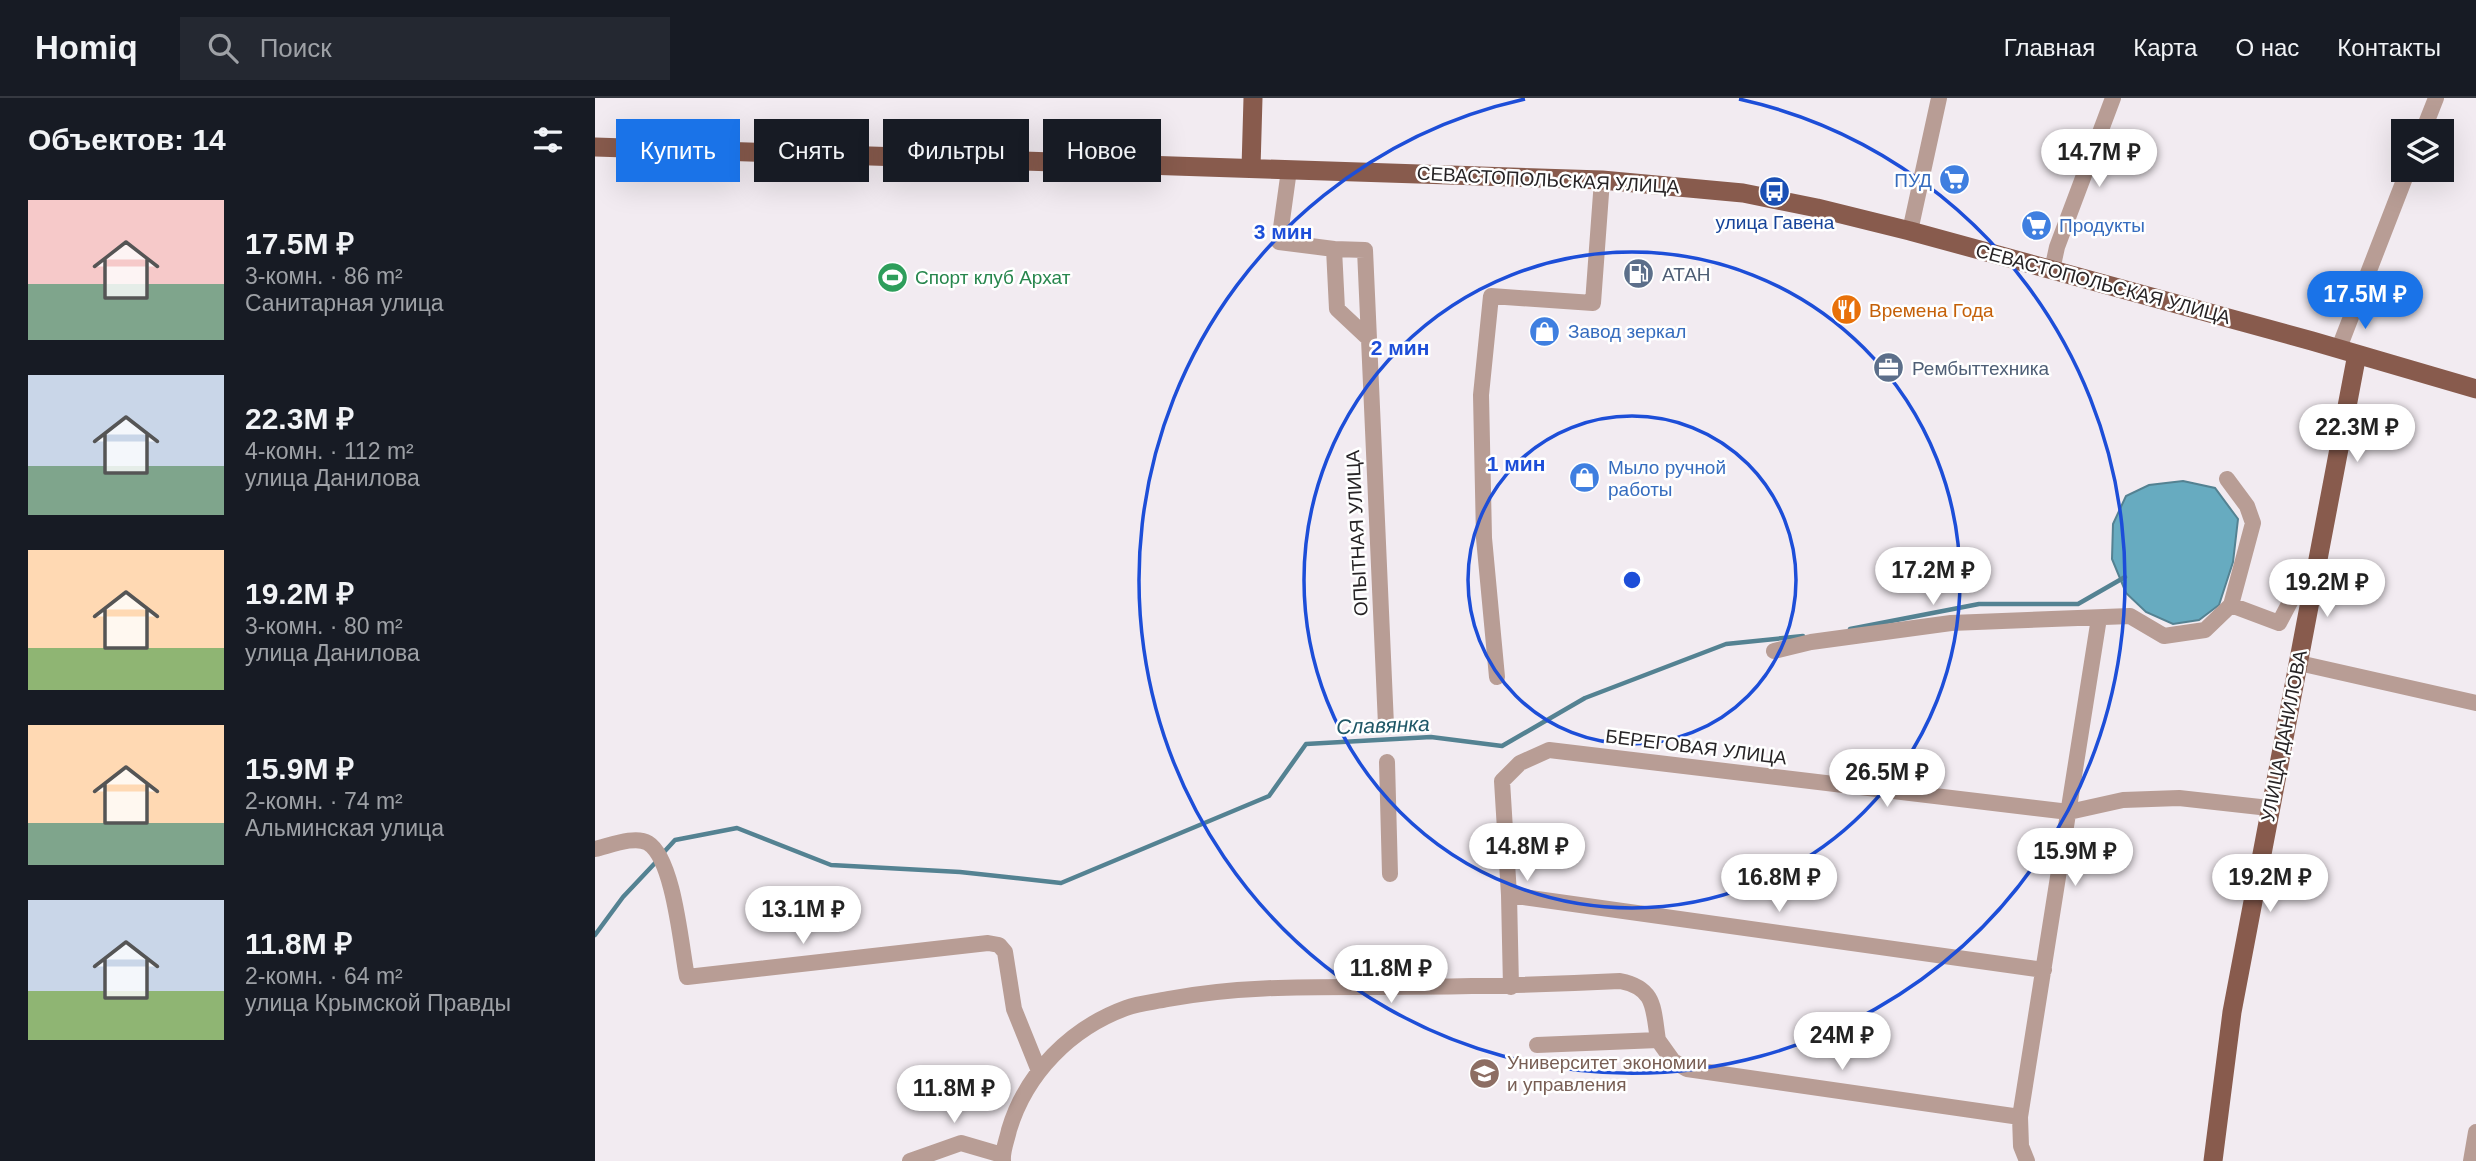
<!DOCTYPE html>
<html lang="ru">
<meta charset="utf-8">
<style>
:root{--surface:#171b24;--page:#242831;--text:#f1f3f6;--muted:#9ea1a6;--line:#363941;--accent:#1a73e8}
body{margin:0;font-family:Helvetica,sans-serif;background:var(--page);color:var(--text);height:100vh;display:flex;flex-direction:column;font-size:26px;white-space:nowrap}
*{box-sizing:border-box;margin:0}
p{font-size:23px;color:var(--muted)}
.icon{flex:none;width:38px;height:38px;fill:none;stroke:currentColor;stroke-width:2;stroke-linecap:round;stroke-linejoin:round}
.map{position:relative;flex:1;overflow:hidden}
.panel{display:flex;flex-direction:column;background:var(--surface);width:595px}
.panel>*{flex:none}
.hud{position:absolute;left:21px;top:21px;width:665px;height:63px;display:flex;gap:14px}
.fabs{position:absolute;left:1796px;top:21px;display:grid;gap:14px}
.fabs a{display:grid;place-items:center;width:63px;height:63px;border-radius:0px;background:var(--surface);box-shadow:0 7px 28px #0002;font-size:35px}
.price{position:absolute;translate:-50% -60px;padding:0 16px;border-radius:24px;background:#fff;color:#222;font-size:23px;line-height:46px;filter:drop-shadow(0 2px 4px #0008)}
.price::after{content:'';position:absolute;left:50%;top:42px;width:21px;height:16px;margin-left:-10px;background:inherit;clip-path:polygon(0 0,100% 0,50% 100%)}
.price.selected{background:var(--accent);color:#fff}
ul{padding:0;list-style:none}
li{display:flex;align-items:center;gap:21px;height:175px;padding:0 28px}
li span{display:grid;place-items:center;flex:none;width:196px;height:140px;border-radius:0px;color:#555}
li>.icon{margin-inline-start:auto}
span .icon{width:84px;height:84px;fill:#fffc;stroke-width:1}
li b{font-size:30px}
h2{display:flex;justify-content:space-between;align-items:center;height:84px;padding:0 28px;font-size:30px}
.chip{padding:0 24px;border-radius:0px;background:var(--surface);box-shadow:0 7px 28px #0002;font-size:24px;line-height:63px}
.chip.selected{background:var(--accent);color:#fff}
header{display:flex;align-items:center;gap:42px;box-sizing:border-box;height:98px;padding:0 35px;background:var(--surface);border-bottom:2px solid var(--line)}
header strong{font-size:33px}
nav{display:flex;gap:38px;margin-inline-start:auto;font-size:24px}
.search{width:490px;height:63px;background:var(--page);display:flex;align-items:center;gap:18px;box-sizing:border-box;padding:0 24px;border-radius:0px;color:var(--muted);font-size:26px}
main{display:flex;flex:1;min-height:0}
.map>svg:first-child{display:block}
</style>
<header>
<strong>Homiq</strong>
<div class="search"><svg class="icon" aria-label="search" viewBox="0 0 24 24"><circle cx="10" cy="10" r="6"/><path d="M15 15l6 6"/></svg>Поиск</div>
<nav><a>Главная</a><a>Карта</a><a>О нас</a><a>Контакты</a></nav>
</header>
<main>
<section class="panel">
<h2>Объектов: 14<svg class="icon" aria-label="filters" viewBox="0 0 24 24"><path d="M4 7h16M4 17h16"/><circle cx="9" cy="7" r="2"/><circle cx="15" cy="17" r="2"/></svg></h2>
<ul>
<li><span style="background:linear-gradient(#f6c9c9 60%,#7fa58c 0)"><svg class="icon" aria-label="home" viewBox="0 0 24 24"><path d="M3 11l9-7 9 7M6 9v11h12V9"/></svg></span><div><b>17.5M ₽</b><p>3-комн. · 86 m²</p><p>Санитарная улица</p></div></li>
<li><span style="background:linear-gradient(#c9d6e8 65%,#7fa58c 0)"><svg class="icon" aria-label="home" viewBox="0 0 24 24"><path d="M3 11l9-7 9 7M6 9v11h12V9"/></svg></span><div><b>22.3M ₽</b><p>4-комн. · 112 m²</p><p>улица Данилова</p></div></li>
<li><span style="background:linear-gradient(#ffd9b3 70%,#8fb573 0)"><svg class="icon" aria-label="home" viewBox="0 0 24 24"><path d="M3 11l9-7 9 7M6 9v11h12V9"/></svg></span><div><b>19.2M ₽</b><p>3-комн. · 80 m²</p><p>улица Данилова</p></div></li>
<li><span style="background:linear-gradient(#ffd9b3 70%,#7fa58c 0)"><svg class="icon" aria-label="home" viewBox="0 0 24 24"><path d="M3 11l9-7 9 7M6 9v11h12V9"/></svg></span><div><b>15.9M ₽</b><p>2-комн. · 74 m²</p><p>Альминская улица</p></div></li>
<li><span style="background:linear-gradient(#c9d6e8 65%,#8fb573 0)"><svg class="icon" aria-label="home" viewBox="0 0 24 24"><path d="M3 11l9-7 9 7M6 9v11h12V9"/></svg></span><div><b>11.8M ₽</b><p>2-комн. · 64 m²</p><p>улица Крымской Правды</p></div></li>
</ul>
</section>
<div class="map">
<svg width="1881" height="1063" viewBox="0 0 1881 1063">
<rect width="100%" height="100%" fill="#f2ebf1"/>
<path fill="#67abc0" stroke="#548292" stroke-width="2" d="M1588,383L1620,390L1643,421L1638,464L1624,507L1604,522L1578,526L1551,514L1531,495L1517,461L1518,426L1531,398L1554,387Z"/>
<g fill="none" stroke-linecap="round" stroke-linejoin="round">
<path stroke="#548292" stroke-width="4.5" d="M1255,531L1384,506H1483L1530,479
M69,754L80,742L142,730L236,767L365,774L466,785L674,698L711,646L836,639L907,648L990,600L1131,546L1208,538
M0,837L28,799L61,764"/>
<path stroke="#b89d95" stroke-width="16" d="M1828,33L1841,0
M694,72L684,144L739,151L742,211L774,241L791,627
M1315,133L1344,0
M739,151L770,152L774,241
M1457,172L1462,149L1518,0
M1744,250L1813,72
M1632,381L1652,408L1658,425L1636,507L1684,525L1704,487L1722,470
M1179,553L1216,544L1356,525L1535,518L1569,538L1610,532L1636,507
M1704,565L1881,605
M902,579L889,440L886,297L896,198L998,205L1007,82
M792,664L795,776
M0,751C14,748 40,737 53,745C79,761 86,849 92,879L393,845L404,847L410,854L419,911L444,973
M914,797L1449,872
M916,889L914,797L907,683L925,665L954,652L1474,714L1528,702L1584,700L1674,710
M1063,942L1078,963L1092,971L1425,1019
M315,1063L366,1045L407,1057
M408,1063C407,1053 412,1042 414,1032C431,975 476,930 531,910C544,905 559,904 573,901C640,888 711,889 780,889C862,889 943,887 1025,883C1061,890 1058,911 1063,942L942,947
M1432,1063L1426,1048L1425,1019L1504,520
M1876,1063L1881,1034"/>
<path stroke="#885b4d" stroke-width="19" d="M0,49L1007,82L1148,95L1222,110L1315,133L1717,243L1881,291
M656,70L658,0
M1618,1063L1637,914L1762,256"/>
</g>
<g fill="none" stroke="#1d4ed8" stroke-width="3.5">
<circle cx="1037" cy="482" r="164"/>
<circle cx="1037" cy="482" r="328"/>
<path d="M1144 1A493 493 0 1 1 930 1"/>
</g>
<defs>
<symbol id="supermarket-disc" viewBox="-11 -11 22 22"><circle r="9.5" fill="#3f7fe0" stroke="#fff"/><path d="M-6-5.5h2.5l.6 2H6L4.5 2H-2.5L-4.4-4H-6ZM-1.5 3.2a1.3 1.3 0 1 0 .1 0ZM3 3.2a1.3 1.3 0 1 0 .1 0Z" fill="#fff"/></symbol>
<symbol id="bus-disc" viewBox="-11 -11 22 22"><circle r="9.5" fill="#1a4fb4" stroke="#fff"/><path d="M-5-6H5V4H4V6H2V4H-2V6H-4V4H-5ZM-3.5-4V0h7V-4ZM-3.5 1.2v1.5H-2V1.2ZM2 1.2v1.5H3.5V1.2Z" fill="#fff"/></symbol>
<symbol id="fuel-disc" viewBox="-11 -11 22 22"><circle r="9.5" fill="#5c6f8a" stroke="#fff"/><path d="M-5.5-6h7V0h2V4h1.3V-2.5L3-4.5l.8-.8L6-3V5H2.5V1h-1V6h-7ZM-4.2-4.7v3.2H.2V-4.7Z" fill="#fff"/></symbol>
<symbol id="stadium-disc" viewBox="-11 -11 22 22"><circle r="9.5" fill="#2e9e5b" stroke="#fff"/><path d="M0-5a6.5 5 0 1 0 0 10a6.5 5 0 1 0 0-10ZM-3.5-1.8h7v3.6h-7Z" fill="#fff"/></symbol>
<symbol id="restaurant-disc" viewBox="-11 -11 22 22"><circle r="9.5" fill="#e8710a" stroke="#fff"/><path d="M-5-6h1v4h1v-4h1v4h1v-4h1v5L-1.5 .5V6h-2V.5L-5-1ZM5-6V6H3V1.5H1.5Q1.5-4 5-6Z" fill="#fff"/></symbol>
<symbol id="shop-disc" viewBox="-11 -11 22 22"><circle r="9.5" fill="#3f7fe0" stroke="#fff"/><path d="M-5-2.5h2.3a2.7 3.5 0 0 1 5.4 0H5L5.5 6h-11ZM-1.5-2.5h3a1.5 2.3 0 0 0-3 0Z" fill="#fff"/></symbol>
<symbol id="office-disc" viewBox="-11 -11 22 22"><circle r="9.5" fill="#5c6f8a" stroke="#fff"/><path d="M-6-3h4V-5.5h4V-3h4V5H-6ZM-1-4.5V-3h2v-1.5ZM-6 0V1H6V0Z" fill="#fff"/></symbol>
<symbol id="university-disc" viewBox="-11 -11 22 22"><circle r="9.5" fill="#8d6e63" stroke="#fff"/><path d="M0-5L7-2L0 1L-7-2ZM-4 1L0 2.5L4 1V4Q0 6-4 4Z" fill="#fff"/></symbol>
</defs>
<g fill-rule="evenodd">
<use href="#supermarket-disc" x="1342" y="64" width="35" height="35"/>
<use href="#bus-disc" x="1162" y="76" width="35" height="35"/>
<use href="#supermarket-disc" x="1424" y="110" width="35" height="35"/>
<use href="#fuel-disc" x="1026" y="158" width="35" height="35"/>
<use href="#stadium-disc" x="280" y="162" width="35" height="35"/>
<use href="#restaurant-disc" x="1234" y="194" width="35" height="35"/>
<use href="#shop-disc" x="932" y="216" width="35" height="35"/>
<use href="#office-disc" x="1276" y="252" width="35" height="35"/>
<use href="#shop-disc" x="972" y="362" width="35" height="35"/>
<use href="#university-disc" x="872" y="958" width="35" height="35"/>
</g>
<g text-anchor="middle" dominant-baseline="central" stroke-width="5" stroke-linejoin="round" paint-order="stroke">
<g font-size="19" fill="#272426" stroke="#fff">
<text transform="translate(953 82) rotate(3)">СЕВАСТОПОЛЬСКАЯ УЛИЦА</text>
<text transform="translate(1508 186) rotate(15)">СЕВАСТОПОЛЬСКАЯ УЛИЦА</text>
<text transform="translate(762 435) rotate(-93)">ОПЫТНАЯ УЛИЦА</text>
<text transform="translate(1689 638) rotate(-79)">УЛИЦА ДАНИЛОВА</text>
<text transform="translate(1101 649) rotate(7)">БЕРЕГОВАЯ УЛИЦА</text>
</g>
<g font-size="19" fill="#366cbe" stroke="#fff" text-anchor="start">
<text x="1337" y="82" text-anchor="end">ПУД</text>
<text x="1464" y="127">Продукты</text>
<text x="973" y="233">Завод зеркал</text>
<text x="1013" y="369">Мыло ручной<tspan x="1013" dy="22">работы</tspan></text>
</g>
<g font-size="19" fill="#164399" stroke="#fff">
<text x="1180" y="124">улица Гавена</text>
</g>
<g font-size="19" fill="#4e5e75" stroke="#fff" text-anchor="start">
<text x="1067" y="176">АТАН</text>
<text x="1317" y="270">Рембыттехника</text>
</g>
<g font-size="19" fill="#27864d" stroke="#fff" text-anchor="start">
<text x="320" y="179">Спорт клуб Архат</text>
</g>
<g font-size="19" fill="#c56008" stroke="#fff" text-anchor="start">
<text x="1274" y="212">Времена Года</text>
</g>
<g font-size="19" fill="#785e54" stroke="#fff" text-anchor="start">
<text x="912" y="964">Университет экономии<tspan x="912" dy="22">и управления</tspan></text>
</g>
<g font-size="21" font-style="italic" fill="#1f5767" stroke="#fff">
<text transform="translate(788 627) rotate(-2)">Славянка</text>
</g>
</g>
<circle cx="1037" cy="482" r="10" fill="#1d4ed8" stroke="#fff" stroke-width="3.5"/>
<g font-size="21" text-anchor="middle" font-weight="bold" fill="#1d4ed8" stroke="#fff" stroke-width="5" stroke-linejoin="round" paint-order="stroke">
<text x="688" y="141">3 мин</text>
<text x="805" y="257">2 мин</text>
<text x="921" y="373">1 мин</text>
</g>
</svg>
<div class="fabs">
<a><svg class="icon" aria-label="layers" viewBox="0 0 24 24"><path d="M12 4l9 5-9 5-9-5zM3 14l9 5 9-5"/></svg></a>
</div>
<b class="price" style="left:1504px;top:91px">14.7M ₽</b>
<b class="price selected" style="left:1770px;top:233px">17.5M ₽</b>
<b class="price" style="left:1762px;top:366px">22.3M ₽</b>
<b class="price" style="left:1338px;top:509px">17.2M ₽</b>
<b class="price" style="left:1732px;top:521px">19.2M ₽</b>
<b class="price" style="left:1292px;top:711px">26.5M ₽</b>
<b class="price" style="left:932px;top:785px">14.8M ₽</b>
<b class="price" style="left:1480px;top:790px">15.9M ₽</b>
<b class="price" style="left:1184px;top:816px">16.8M ₽</b>
<b class="price" style="left:1675px;top:816px">19.2M ₽</b>
<b class="price" style="left:208px;top:848px">13.1M ₽</b>
<b class="price" style="left:796px;top:907px">11.8M ₽</b>
<b class="price" style="left:1247px;top:974px">24M ₽</b>
<b class="price" style="left:359px;top:1027px">11.8M ₽</b>
<div class="hud">
<a class="chip selected">Купить</a>
<a class="chip">Снять</a>
<a class="chip">Фильтры</a>
<a class="chip">Новое</a>
</div>
</div>
</main>
